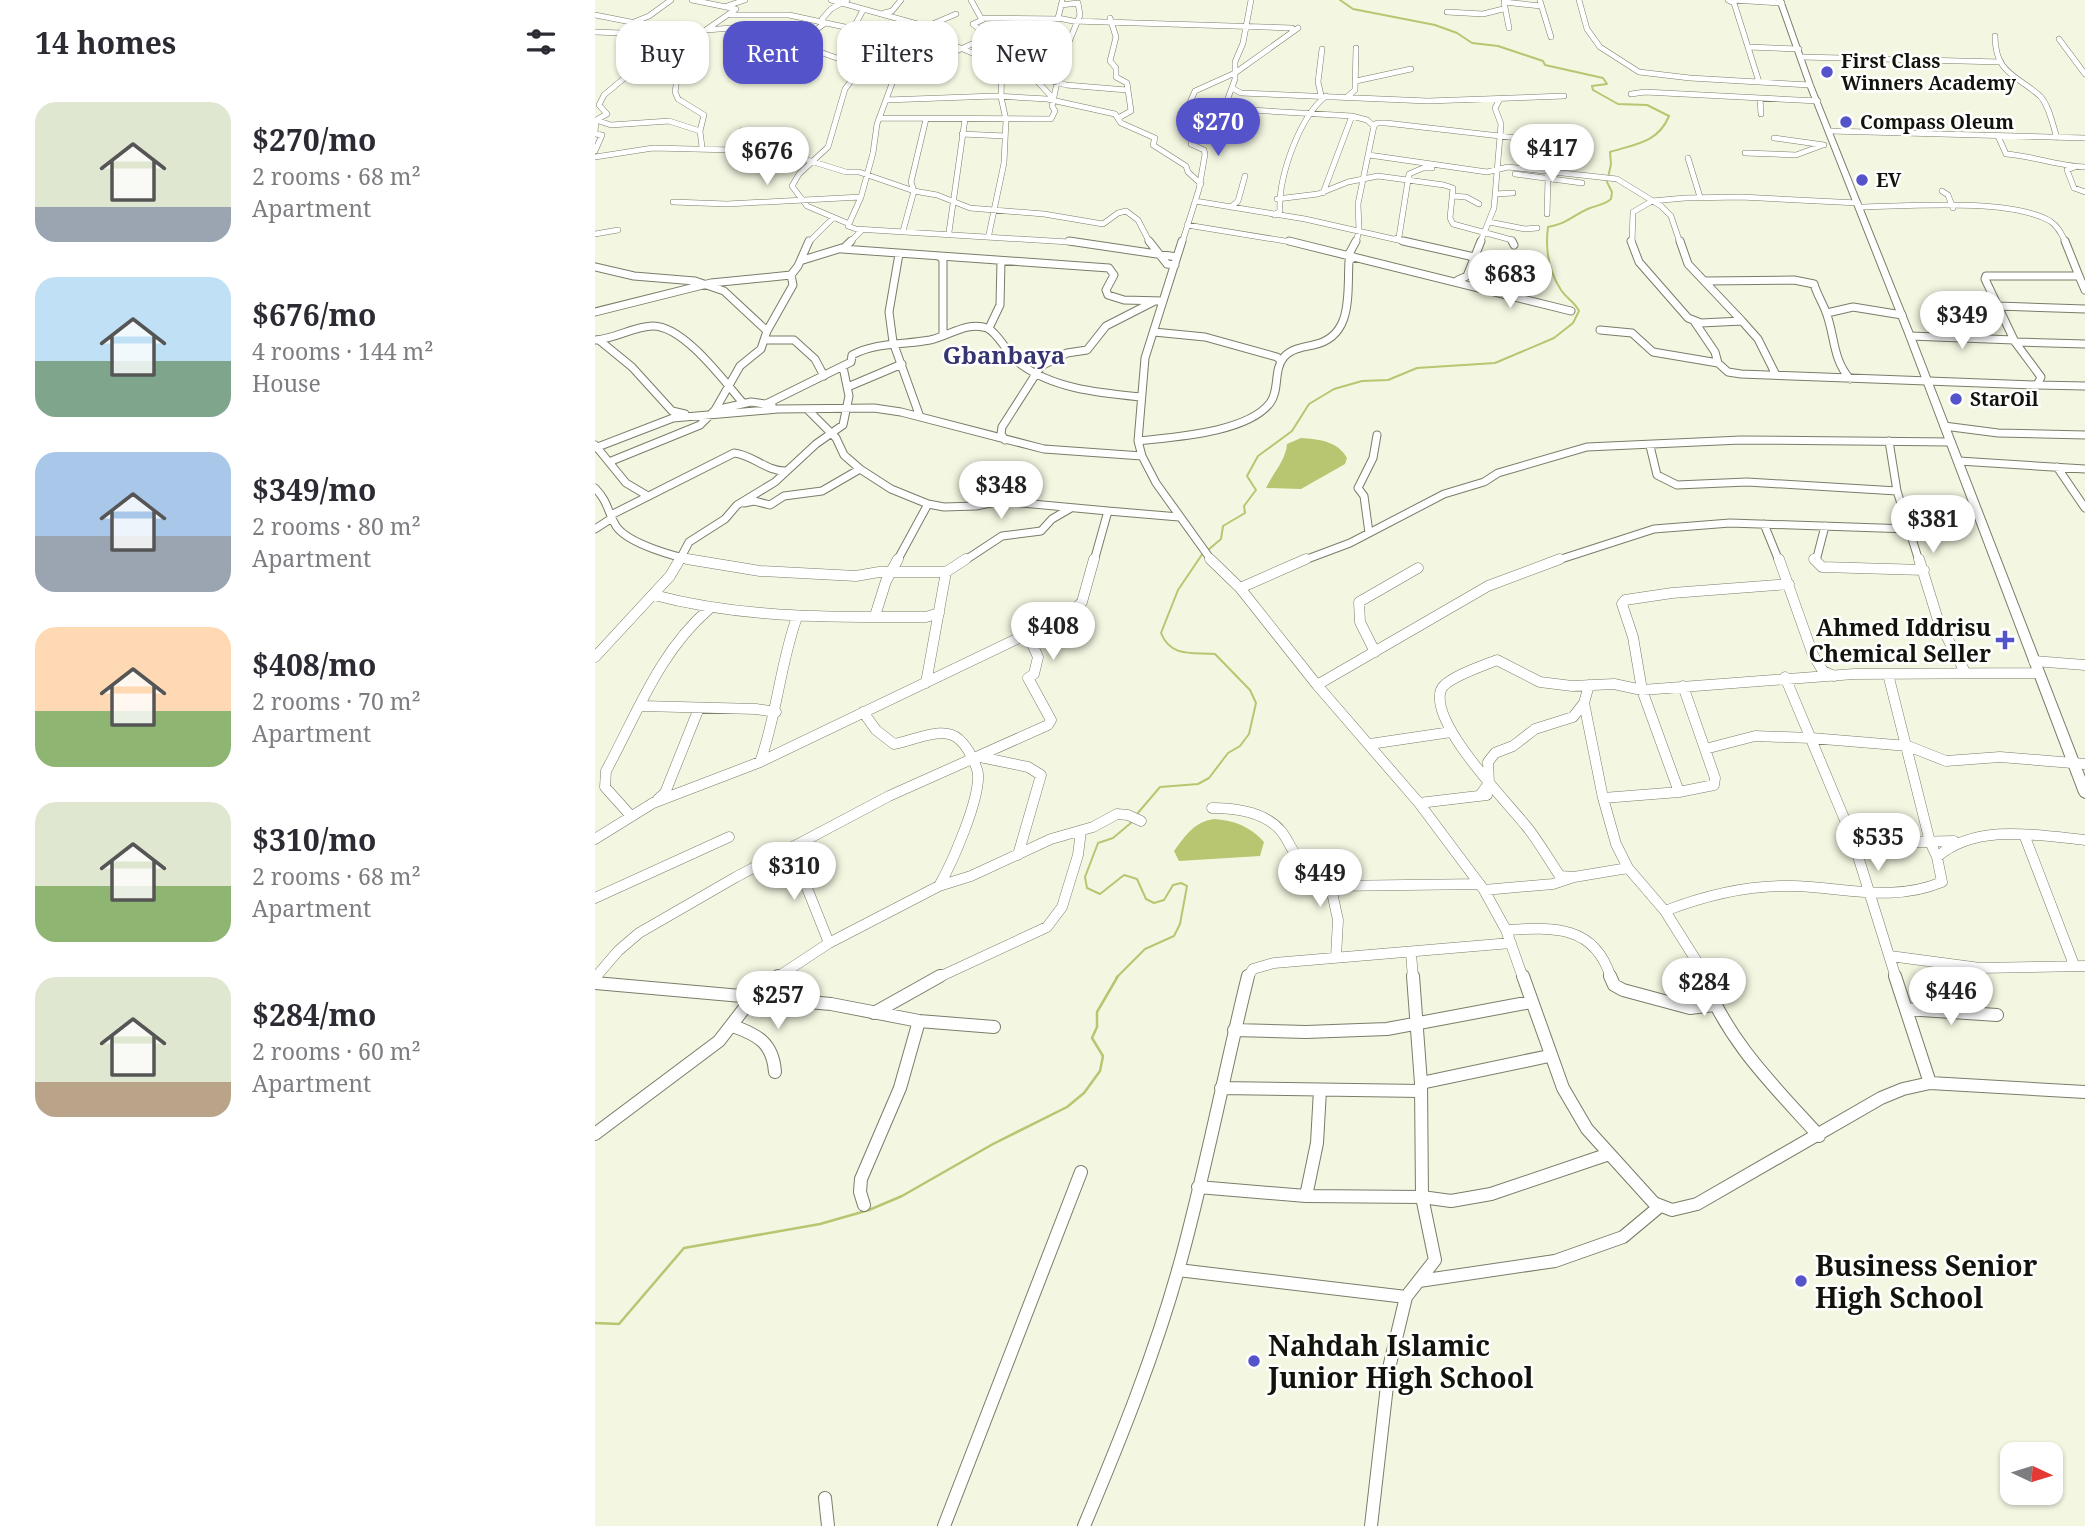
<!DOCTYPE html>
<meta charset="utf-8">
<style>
:root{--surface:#fff;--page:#f7f7f7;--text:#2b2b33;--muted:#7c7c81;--accent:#5553ca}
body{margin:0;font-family:"Noto Serif",serif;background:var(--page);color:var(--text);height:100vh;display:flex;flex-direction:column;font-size:26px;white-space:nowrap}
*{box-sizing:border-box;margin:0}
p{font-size:23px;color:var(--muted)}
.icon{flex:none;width:38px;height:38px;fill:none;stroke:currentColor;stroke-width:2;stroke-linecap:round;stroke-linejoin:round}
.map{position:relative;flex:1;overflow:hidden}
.sheet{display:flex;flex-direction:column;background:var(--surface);width:595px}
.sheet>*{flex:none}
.banner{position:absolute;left:21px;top:21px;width:665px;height:63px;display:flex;gap:14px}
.needle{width:46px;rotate:94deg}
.tools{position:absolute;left:1405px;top:1442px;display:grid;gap:14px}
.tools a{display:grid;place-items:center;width:63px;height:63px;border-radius:14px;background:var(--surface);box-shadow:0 2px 5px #0004;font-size:35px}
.price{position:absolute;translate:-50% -60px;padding:0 16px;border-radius:24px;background:#fff;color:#222;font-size:23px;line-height:46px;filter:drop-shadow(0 2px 4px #0008)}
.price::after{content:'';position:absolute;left:50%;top:42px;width:21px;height:16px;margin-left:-10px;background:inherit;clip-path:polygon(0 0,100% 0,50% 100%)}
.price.on{background:var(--accent);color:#fff}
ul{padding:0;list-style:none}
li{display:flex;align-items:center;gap:21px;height:175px;padding:0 35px}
li span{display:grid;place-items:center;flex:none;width:196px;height:140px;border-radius:21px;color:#555}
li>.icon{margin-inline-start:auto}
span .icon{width:84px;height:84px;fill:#fffc;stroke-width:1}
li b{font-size:30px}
h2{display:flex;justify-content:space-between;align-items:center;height:84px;padding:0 35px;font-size:30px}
.pill{padding:0 24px;border-radius:21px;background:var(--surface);box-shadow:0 2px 5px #0004;font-size:24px;line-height:63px}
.pill.on{background:var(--accent);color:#fff}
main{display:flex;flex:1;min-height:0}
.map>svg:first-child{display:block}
</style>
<main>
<section class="sheet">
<h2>14 homes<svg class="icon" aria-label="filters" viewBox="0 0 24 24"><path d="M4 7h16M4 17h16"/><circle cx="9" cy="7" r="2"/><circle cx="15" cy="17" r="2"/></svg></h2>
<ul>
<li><span style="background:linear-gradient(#dfe7d0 75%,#9aa5b1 0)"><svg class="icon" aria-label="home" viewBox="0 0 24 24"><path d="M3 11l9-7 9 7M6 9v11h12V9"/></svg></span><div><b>$270/mo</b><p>2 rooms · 68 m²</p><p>Apartment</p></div></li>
<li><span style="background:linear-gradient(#bfe0f5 60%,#7fa58c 0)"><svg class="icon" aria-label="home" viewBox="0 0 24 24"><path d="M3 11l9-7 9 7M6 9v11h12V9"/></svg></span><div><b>$676/mo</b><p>4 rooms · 144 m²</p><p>House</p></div></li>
<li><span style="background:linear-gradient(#a9c7e8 60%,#9aa5b1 0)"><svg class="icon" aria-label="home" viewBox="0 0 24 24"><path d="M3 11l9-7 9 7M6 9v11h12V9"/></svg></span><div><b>$349/mo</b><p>2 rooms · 80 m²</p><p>Apartment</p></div></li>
<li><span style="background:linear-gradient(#ffd9b3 60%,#8fb573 0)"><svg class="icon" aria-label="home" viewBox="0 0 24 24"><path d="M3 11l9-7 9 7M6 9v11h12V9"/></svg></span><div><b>$408/mo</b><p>2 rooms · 70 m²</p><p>Apartment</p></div></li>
<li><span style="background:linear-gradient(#dfe7d0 60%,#8fb573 0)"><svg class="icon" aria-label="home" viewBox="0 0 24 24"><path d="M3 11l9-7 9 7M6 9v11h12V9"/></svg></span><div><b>$310/mo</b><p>2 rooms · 68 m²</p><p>Apartment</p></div></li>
<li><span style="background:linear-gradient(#dfe7d0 75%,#b9a48a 0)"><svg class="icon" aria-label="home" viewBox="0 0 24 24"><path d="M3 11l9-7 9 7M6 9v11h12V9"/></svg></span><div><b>$284/mo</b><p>2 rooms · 60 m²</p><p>Apartment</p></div></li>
</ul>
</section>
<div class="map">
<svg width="1490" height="1526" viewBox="0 0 1490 1526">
<rect width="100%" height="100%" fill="#f3f7e1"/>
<path fill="#b8c571" d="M706,438C723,439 743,441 752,458L750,464L706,489L671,488C678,473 691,460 692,444Z
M619,819C639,820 656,827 669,842L665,856L584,861L579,851C591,835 599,822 619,819Z"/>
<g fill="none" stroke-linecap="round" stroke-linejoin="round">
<path stroke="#b8c571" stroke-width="2" d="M613,550L626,539L628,526L650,513L649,506L661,490L652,476L663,456L697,431L714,404L739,389L767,381L793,380L822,368L900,363L959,338L978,323L984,311C979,301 972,299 966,290C953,270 950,250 953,227C974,223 978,215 995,208C1003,205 1009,205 1016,199L1017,192L1012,182L1016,164L1015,152C1040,144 1063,143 1074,116L1052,105L1023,104L998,90L997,86L1012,84L1008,78L950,65L948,61L903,46L877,43L862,33L840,25L758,9L745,0
M542,814L565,787L603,784L614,778L633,753L645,746L654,734L661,703L655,690L620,654C598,652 576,658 566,633L583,590L608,553
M521,978L550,949L579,936L585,924L592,886L586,883L578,885L569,900L559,903L551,899L542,879L529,875L505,894L492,888L490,877L503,843L518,838L537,822"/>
<path stroke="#b8c571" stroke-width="2.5" d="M0,1323L24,1324L89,1248L225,1224L274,1210L307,1196L398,1144L472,1107L489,1093L505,1071L508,1056L497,1038L502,1027V1012L523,976"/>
<defs>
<path id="minor-far3" d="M236,0L344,30L357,43
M984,0L992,29L1005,47L1044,72L1095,78L1215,85
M1133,0L1139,3L1164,82
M1138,0L1187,3
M945,1L956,37
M467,2L463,18L478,21L697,28
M132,6L150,0
M852,12L888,14L908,9
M289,13L297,11L306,0
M0,15L76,30L79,37L67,52L82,79L80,92L83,99L109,115L105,131L107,147
M135,15H194L273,32L312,35L363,47L440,79L458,98
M386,18L465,19
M515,18L521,37L515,61L521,68V77L532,83L536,111L525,117
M39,22L54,16L76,0
M333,26L361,14
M914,28L909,2L946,6
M258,29L268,10
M111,30L137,28L219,31L229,24L227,19L236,9L252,0
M219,31L222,33L220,50C245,60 273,69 300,70C323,70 366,49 388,39L390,34L378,24L387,20L376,0
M0,32L26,33L44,25
M1400,36C1400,74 1422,75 1445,96C1454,105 1458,126 1462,138
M1464,39L1490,74
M1153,47L1204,49
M1207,57L1406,62
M271,63L291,48L314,39
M270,64L257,48L273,32
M302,70L282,124L278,153L266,197L253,226L261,229L490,243
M436,74L471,85L532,90
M761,81L816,69
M637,88L646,93L833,101L969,96
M1036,94L1050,92L1223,101
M726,95L723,82L727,49
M753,96L760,90L761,48
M1165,99L1166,114
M291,100L400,96L452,99L520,114L526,123L560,138L558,145L591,166L593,172L606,184
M639,109L757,116L772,120L779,126
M284,118L456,119L460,111L457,106L467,59L485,15L483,3L466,5
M1,120L16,125L74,121L105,131
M779,126L782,123H791L948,141
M1235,131L1490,138
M0,132L1,120L12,114L4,105L9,95L33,75L105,34L141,9L97,0
M0,134L7,135L0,151
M367,134L410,136
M1403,136L1411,154C1438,156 1463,166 1490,167
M1179,138L1229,145
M598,141L613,137L639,109L633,98L640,79V62L648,43L656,0
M136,149L148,134L146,131
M1150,153L1201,155L1228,145
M774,155L892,172L913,167L1022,179L1066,206L1076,216L1085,243
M0,157L58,148L138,150L154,155L209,159L251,172H264L319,191L342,195L375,208L449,214L508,224L523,213L531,211L543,220L555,243
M1093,158L1105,197
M1480,167L1472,170L1479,188L1490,192
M920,174L987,183
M1347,191L1353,195L1358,208
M728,193L757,116
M900,194L918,193
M857,196L871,197L884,204
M682,199L723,194L753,182L783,176L849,185L858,188L855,218L858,224L917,240L918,243
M600,201L710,219L816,243
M78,202L132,204L266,197
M636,207L643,201L650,176
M1265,207C1313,206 1415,198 1455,221C1463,226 1467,235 1471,243
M952,214L953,179L948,132L970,131
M679,215L685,211C683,178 704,117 731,96
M894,222L930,229L942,228
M252,223L212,206L197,186L204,174L233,147L250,89L269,64
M592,225L702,243
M308,231L319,191L316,182L331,119
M354,232L370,119
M0,234L23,230
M394,234L409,163L411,120L406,97L407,64
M800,239L804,237L814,174L828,168H837
M213,243L238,218
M254,243L267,230
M587,243L604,189L610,154L609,150L596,144L598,141C586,123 591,110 600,91L640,73L703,28
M761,243L764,230L763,204L779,126
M885,243L899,208L906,124L900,108L905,99
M1037,243L1038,212L1057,201L1090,198L1146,197L1263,203"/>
<path id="minor-far2" d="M474,241L582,257
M554,241L572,264L580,265
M587,241L550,358L543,441L547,456L561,483L617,561
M694,241L976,311
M808,241L879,257
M917,241L919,245
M1036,241L1044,262L1093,318L1106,323L1147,321L1163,339L1181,375
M1085,241L1093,264L1147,321
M1470,241L1484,276
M247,249L514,268L519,275L511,290L513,295L529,300L568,301
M304,254L294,312L298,342L325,417
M753,256L761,241
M345,257L348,259V335
M208,260L250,247L256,241
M0,267L39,276L100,281L129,291L172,331
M863,280L872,276L886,241
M1110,281L1199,280L1219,284C1222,295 1229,305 1232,315C1240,338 1238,360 1255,379
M1402,306L1490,309
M0,312L116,283L196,275L203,266L214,241
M1232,313L1258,307L1307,315
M1099,321L1120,352L1123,363
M394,328L405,305L406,261
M1005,330L1037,333L1058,352L1123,363L1133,372L1146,374L1442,385L1446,377L1420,342L1390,279L1391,276H1484L1490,290
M559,332L610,337L682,357L686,361
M1315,336L1419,340
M0,340C20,339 39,326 58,326C89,326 129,381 148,403
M4,340L37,367L77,411L90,414
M170,340H199L220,359L229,376
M1420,342L1490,344
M1442,385L1490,386
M255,386L307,364
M173,403L256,362L257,355C282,342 308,345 335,340C354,336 372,321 392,328C402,332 413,354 424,363C458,389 505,393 546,397
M120,410L156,402L177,405
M213,410L241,438L249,455L265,469L296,489L333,504L302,561
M1349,426L1403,433L1490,435
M410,440L406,434L407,427L446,366L472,353L492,350L511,326L558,302
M543,441C578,437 652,433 675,403C685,390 678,370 689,357C696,349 708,347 718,345C759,337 752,293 754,261L759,257
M1294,441L1302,491L1324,561
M0,445L31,483L53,496
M1055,446L1062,475L1082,485L1152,482L1302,491
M0,448L78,418L183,409L279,408L306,412L449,449L547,456
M1364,461L1490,469
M14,462L105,425L120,410L145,366L166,349L172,331L198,285L196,275
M1462,467L1490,508
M0,488C14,503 12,511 21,526C33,544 81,557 102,561
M149,503L159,501L175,505L189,496L227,491L265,469
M333,504L349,507L381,506L406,501L513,511
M16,515L139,453C158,455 171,471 190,471
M1169,524L1184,561
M0,529L17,518
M774,533L769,496L763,488L778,458L782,435
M84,561L94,542L130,519L142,505L180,482L221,444L248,425L254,396L248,367
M369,561L407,536L446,531L457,519L476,508
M499,561L513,511L584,517
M707,561L755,543L849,494L889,482L903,473L992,447L1146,440L1356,442
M960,561L1059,529L1135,523L1314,529
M1221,561L1230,526"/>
<path id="minor-far1" d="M92,559L165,571L261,576L284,572H351L371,559
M615,559L645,588L722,685L824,803L889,890L911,930L928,978
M1184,559L1218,655L1228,671L1239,676
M1219,559L1227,567L1329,570
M1324,559L1343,620L1370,672
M645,588L711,559
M59,595C149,619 239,617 331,617L344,613
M280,616L291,581L303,559
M780,652L765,622L764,602L823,568
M0,657L75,576L85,559
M1439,661L1490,665
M1293,674L1335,842L1342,857
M1190,677L1257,837L1301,978
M331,683L351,572
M722,685L893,586L965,559
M994,685L989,703L1008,798L1021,844L1033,868L1070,911L1104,965L1109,978
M47,706L161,709L181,712
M268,712L281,730L299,744C317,741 339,729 357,735C364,737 369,744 373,750C377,757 382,766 383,774C385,800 357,863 344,886
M775,744L856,732
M1110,749L1160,736L1216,738L1313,746L1351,761L1405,757L1490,764
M385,757L433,767L446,775L423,855
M165,762C182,715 185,664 202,617
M1084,792L1047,690L1038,637L1027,604L1030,600L1077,593L1194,584
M886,794L894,783L893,762L900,753L918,746L940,729L978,717L989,703
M1008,798L1084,792L1119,785L1120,778L1088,686
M63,799L70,793L104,708
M824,803L892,795
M617,808C640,808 670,812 686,831C692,838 695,847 701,855L730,860L743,920L741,957
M36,816L10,787L11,771C42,714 64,652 114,609
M1257,837L1317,842L1359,841
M1430,837L1479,965
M0,839L58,803L165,762L476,613L487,602L499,559
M196,848L234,943
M979,877L965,876C954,860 944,842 932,827C912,802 834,723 846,690C850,678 890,665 902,660L945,682L977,686L1019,684L1047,690L1259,674L1444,673
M737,886L885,884
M889,890L958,884L979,877L1033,868
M0,898L134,837
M1070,911C1111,895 1153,885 1197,886C1249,887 1297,903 1347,882L1342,857C1381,823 1442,835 1490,840
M911,930C959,927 1000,925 1016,978
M816,953L818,978
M1295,956L1385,968L1490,966
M0,978L23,951L44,933L141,877L294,796L453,725L456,720L433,678L439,674L443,657L433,635
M181,978L234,943L344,886L376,876L456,839L498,827L522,814L533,815L546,821
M342,978L452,927L467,907L483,855L486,831
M652,978L658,969L679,963L916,943"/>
<path id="minor" d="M928,976L968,1088L992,1129L1059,1203L1077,1210L1102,1204L1286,1098L1308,1089L1335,1083L1490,1092
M1015,976L1019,985L1028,990L1095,1008L1119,1005
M1108,976C1132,1041 1179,1086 1224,1136
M1300,976L1335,1083
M0,983L236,1004L324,1021L399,1027
M1311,1009L1402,1015
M279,1013L345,976
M138,1026C163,1035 178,1043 180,1072
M639,1030L711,1032L792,1029L936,1002
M826,1083L954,1056
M626,1088L826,1091
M0,1134L124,1041L158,997L183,976
M603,1187L711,1196L827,1197L856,1201L896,1194L1014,1154
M711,1196L722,1143L725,1090
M269,1205L265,1192L266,1179L305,1088L324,1021
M583,1270L811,1297
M824,1281L960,1261L1028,1237L1064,1207
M230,1498L233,1526
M349,1526L486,1172
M489,1526C526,1438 562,1349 587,1256C612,1164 630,1069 653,976
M776,1526L794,1368L811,1297L840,1260L827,1197L826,1083L818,976"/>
<path id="major" d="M1182,0H1188L1218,85L1319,336L1490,777V798L1486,796L1484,793L1311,336L1212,85Z"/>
</defs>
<use href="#minor-far3" stroke="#797d69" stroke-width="6"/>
<use href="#minor-far2" stroke="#797d69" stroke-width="9"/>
<use href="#minor-far1" stroke="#797d69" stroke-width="11"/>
<use href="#minor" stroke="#797d69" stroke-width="14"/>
<use href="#major" stroke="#797d69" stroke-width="2"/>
<use href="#minor-far3" stroke="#fff" stroke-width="5"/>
<use href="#minor-far2" stroke="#fff" stroke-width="7"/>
<use href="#minor-far1" stroke="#fff" stroke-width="10"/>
<use href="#minor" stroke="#fff" stroke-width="12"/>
<use href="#major" fill="#fff" fill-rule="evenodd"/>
</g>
<g fill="#5553ca" stroke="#fff" stroke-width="2.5">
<circle cx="1232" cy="72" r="7"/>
<circle cx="1251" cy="122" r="7"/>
<circle cx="1267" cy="180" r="7"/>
<circle cx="1361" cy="399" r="7"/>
<path d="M1406.5 629.5h7v7h7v7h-7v7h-7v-7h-7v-7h7z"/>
<circle cx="1206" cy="1281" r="7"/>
<circle cx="659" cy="1361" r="7"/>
</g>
<g text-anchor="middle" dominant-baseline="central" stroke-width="5" stroke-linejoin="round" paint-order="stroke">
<g font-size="19" font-weight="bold" fill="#12140c" stroke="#fff" text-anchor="start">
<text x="1246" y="61">First Class<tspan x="1246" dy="22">Winners Academy</tspan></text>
<text x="1265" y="122">Compass Oleum</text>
<text x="1281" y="180">EV</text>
<text x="1375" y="399">StarOil</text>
</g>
<g font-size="23" font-weight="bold" fill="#12140c" stroke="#fff" text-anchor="end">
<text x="1396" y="627">Ahmed Iddrisu<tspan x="1396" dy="26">Chemical Seller</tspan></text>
</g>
<g font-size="24" font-weight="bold" fill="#343571" stroke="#fff">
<text x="409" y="354">Gbanbaya</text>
</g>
<g font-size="28" font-weight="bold" fill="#12140c" stroke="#fff" text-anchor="start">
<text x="1220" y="1265">Business Senior<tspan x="1220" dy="32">High School</tspan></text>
<text x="673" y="1345">Nahdah Islamic<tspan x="673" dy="32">Junior High School</tspan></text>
</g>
</g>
</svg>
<div class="tools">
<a><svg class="needle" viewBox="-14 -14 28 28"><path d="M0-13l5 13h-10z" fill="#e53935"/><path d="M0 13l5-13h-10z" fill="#7c7c81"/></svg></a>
</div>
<b class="price on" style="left:623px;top:158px">$270</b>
<b class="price" style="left:957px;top:184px">$417</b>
<b class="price" style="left:172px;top:187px">$676</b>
<b class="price" style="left:915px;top:310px">$683</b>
<b class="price" style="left:1367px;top:351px">$349</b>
<b class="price" style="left:406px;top:521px">$348</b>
<b class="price" style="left:1338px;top:555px">$381</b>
<b class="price" style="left:458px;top:662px">$408</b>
<b class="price" style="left:1283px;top:873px">$535</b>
<b class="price" style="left:199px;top:902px">$310</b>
<b class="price" style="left:725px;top:909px">$449</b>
<b class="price" style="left:1109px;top:1018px">$284</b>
<b class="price" style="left:1356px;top:1027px">$446</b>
<b class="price" style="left:183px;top:1031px">$257</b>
<div class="banner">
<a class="pill">Buy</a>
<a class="pill on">Rent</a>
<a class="pill">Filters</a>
<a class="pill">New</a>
</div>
</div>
</main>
